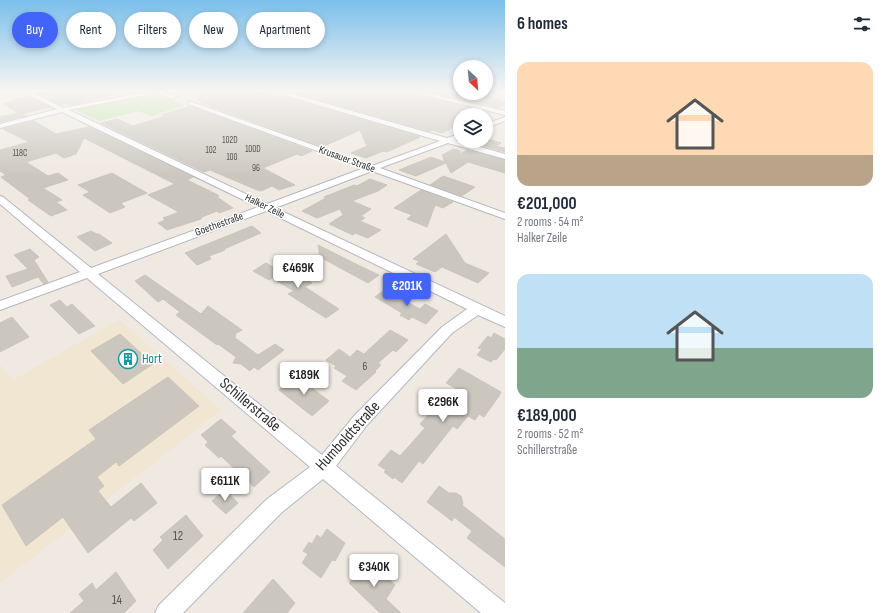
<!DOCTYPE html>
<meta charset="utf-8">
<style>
:root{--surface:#fff;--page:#f6f6f7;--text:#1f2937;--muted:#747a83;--accent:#4264fb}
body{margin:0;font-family:"Sofia Sans Condensed",sans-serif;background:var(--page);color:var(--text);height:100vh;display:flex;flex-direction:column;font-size:15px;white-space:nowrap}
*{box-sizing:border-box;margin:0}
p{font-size:13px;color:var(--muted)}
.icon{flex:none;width:22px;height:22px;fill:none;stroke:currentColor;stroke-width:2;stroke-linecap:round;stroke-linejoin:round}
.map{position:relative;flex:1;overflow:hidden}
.sheet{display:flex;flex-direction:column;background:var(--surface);width:380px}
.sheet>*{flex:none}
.banner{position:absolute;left:12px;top:12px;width:380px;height:36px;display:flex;gap:8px}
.needle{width:26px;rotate:154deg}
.buttons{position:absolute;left:453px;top:60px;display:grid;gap:8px}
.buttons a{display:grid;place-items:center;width:40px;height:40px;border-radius:50%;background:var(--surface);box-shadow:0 2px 6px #0003;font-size:20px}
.price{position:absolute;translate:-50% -34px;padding:0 9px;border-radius:4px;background:#fff;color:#222;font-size:13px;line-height:26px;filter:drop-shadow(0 1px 2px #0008)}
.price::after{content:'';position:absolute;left:50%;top:24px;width:12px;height:9px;margin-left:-6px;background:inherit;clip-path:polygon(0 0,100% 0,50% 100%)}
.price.selected{background:var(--accent);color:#fff}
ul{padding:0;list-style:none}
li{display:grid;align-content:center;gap:8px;height:212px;padding:0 12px}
li span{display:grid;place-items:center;height:124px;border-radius:12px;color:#555}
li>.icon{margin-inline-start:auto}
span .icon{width:72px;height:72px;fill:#fffc;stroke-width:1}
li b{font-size:17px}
h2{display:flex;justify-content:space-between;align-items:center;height:48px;padding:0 12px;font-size:17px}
.tag{padding:0 14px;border-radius:18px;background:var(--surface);box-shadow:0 2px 6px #0003;font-size:14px;line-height:36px}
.tag.selected{background:var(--accent);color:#fff}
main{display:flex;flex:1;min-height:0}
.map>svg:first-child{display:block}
</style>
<main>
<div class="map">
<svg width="505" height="613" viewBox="0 0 505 613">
<rect width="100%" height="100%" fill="#efe9e1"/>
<path fill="#f0e6d1" d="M119,320L221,410L0,583V365L13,380Z"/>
<path fill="#b6e59e" d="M154,94L186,105L151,116L138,111L100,121L75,110Z"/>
<path fill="#cbc7bf" stroke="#cbc5ba" d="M52,91H111V95L70,105L66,103L60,105L38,94Z
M202,91H255L276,97L283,96L420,137L387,152L383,151L366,158L351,153L367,146L360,130L322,147L201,103L204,102L197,100Z
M300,91H407L408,92L486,112L480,115H460V126L457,128L454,127L442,133L432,130L429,131L294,93Z
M423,91H445L486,100V95L505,102V104L498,108Z
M28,96L50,107L22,114L26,116L0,122V117L18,113L4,104L16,101L13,100Z
M190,106L312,151L301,156L297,154L263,168L295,185L279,190L272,186L261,191L257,190L210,170L204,172L101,123L117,119L133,126L166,116L162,115Z
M34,121L56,134L89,127L193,177L187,180L216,194L219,196L217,197L233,208L219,213L217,211L202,217L201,219L167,230L158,223L165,220L163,218L179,212L148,195L175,184L84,138L76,154L64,158L56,153L26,162L48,176L58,173L68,180L43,188L62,200L56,202L67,210L51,216L28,200L30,199L1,177L6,175L0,171V150L29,142L3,129Z
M488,139L501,143L496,146L505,148V152L477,144Z
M454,149L460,151V154L467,150L505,160V173L468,162L451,173L446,163L416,176L399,170L431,157L445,162L442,155Z
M112,173L147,193L121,203L125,207L110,213L83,195L90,192L78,185Z
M443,176L475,187L462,196L430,185Z
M370,179L387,185L378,191L352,201L371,209L361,216L365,218L360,221L381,230L368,238L355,233L353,235L329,224L343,215L340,209L317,218L302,211L326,198L324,197L354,185L357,186Z
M421,190L453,202L443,208L435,205L427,227L407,219L412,215L394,208Z
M252,226L261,233L224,249L225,250L209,256L211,259L197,265L185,253Z
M91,231L97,234H99L112,243L95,251L77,237Z
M446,234L465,263L489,273L478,283L442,267L435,272L416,264L419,261L413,259Z
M318,245L360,266L379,275L368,283L320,257Z
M30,249L39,257L34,260L48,282L44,284L38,277L12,287L6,276L28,269L14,255Z
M266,263L287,275L293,271L312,283L305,287L339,309L326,318L288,294L294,291L272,278L269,280L253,271Z
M145,275L201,314L208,306L242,330L235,334L236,336L234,337L258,355L275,344L284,350L258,370L254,367L250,371L241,364L233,363L236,357L218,344L217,345L176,315L180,312L163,299L158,302L135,281Z
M384,290L391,293L395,290L404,295L400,298L420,309L425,304L438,311L426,324L412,317L409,320L400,315L402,313L375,297Z
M60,300L67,307L72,304L95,326L79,334L50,305Z
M12,317L29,337L0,352V323Z
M390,330L408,340L396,352L393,350L378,363L381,365L375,371L376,372L356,390L342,381L347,376L334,368L336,366L326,360L339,349L350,357L357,350L364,354Z
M494,333L505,339V349L496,360L494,359L491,362L477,355L482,349L478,348L488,336L491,338Z
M120,334L153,364L123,384L91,351Z
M459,368L501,392L499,396L484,417L479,414L475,420L468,416L457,429L453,426L423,464L419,461L402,483L394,477L393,479L384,472L386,470L378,465L391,450L400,456L425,428L420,424L431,412L435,414L457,389L446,383Z
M296,376L329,401L312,416L279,390Z
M168,377L199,406L119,466L116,462L97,477L104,486L98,491L111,507L141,483L157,503L134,521L131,518L88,553L63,517L26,546L2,505L96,439L89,430Z
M221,419L236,432L231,436L270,472L254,487L221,456L219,458L205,445L208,442L201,435Z
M439,486L449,493H456L461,496L463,503L462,505L505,539V567L467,538L472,531L454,517L452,521L427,502Z
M225,489L238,503L226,514L212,501Z
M186,515L203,536L168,569L153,550L163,540L160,537Z
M327,529L345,543L335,561L332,560L321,578L302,563L308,554L303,551L309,542L312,544L317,535L321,538Z
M367,560L395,585L386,599L401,613H380L349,583Z
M116,572L136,601L124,613H70L84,601L79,594L92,583L96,590Z
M273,579L295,603L287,613H243Z"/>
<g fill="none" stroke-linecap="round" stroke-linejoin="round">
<defs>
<path id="minor" d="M22,91H29L63,108L151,91H162L175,96L176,97L173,99L156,93L69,110L267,204L364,168L188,104V102H192L372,166L440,141L274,92L273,91H282L447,138L460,134V139L455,140L505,154V159L448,143L380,168L505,213V219L372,171L275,208L505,316V327L478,315L452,333L367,425L336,466L505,603V613H481L323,479L281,513L183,613H155L159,605L267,499L310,467L87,278L0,310V301L80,272L0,204V196L3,197L91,268L258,207L62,112L0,128V124L57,109ZM266,211L467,309L442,327L355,415L322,455L98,274Z
M408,91H417L505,111V115Z
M505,117V121L486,128V124Z"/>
</defs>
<use href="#minor" stroke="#b4b7c1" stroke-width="2"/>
<use href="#minor" fill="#fff" fill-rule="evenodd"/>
</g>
<linearGradient id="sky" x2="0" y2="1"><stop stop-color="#7abfeb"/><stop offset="0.51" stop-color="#f8f5f2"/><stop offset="1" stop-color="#f8f5f2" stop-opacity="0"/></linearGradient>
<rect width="505" height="177" fill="url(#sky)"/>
<defs>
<symbol id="building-ring" viewBox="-11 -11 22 22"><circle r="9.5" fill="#fff" stroke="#0f9aa8" stroke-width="1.5"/><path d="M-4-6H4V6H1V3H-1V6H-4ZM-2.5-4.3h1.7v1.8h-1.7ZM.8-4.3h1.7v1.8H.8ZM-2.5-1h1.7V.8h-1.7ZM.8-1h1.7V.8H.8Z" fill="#0f9aa8"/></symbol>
</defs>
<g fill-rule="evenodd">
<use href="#building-ring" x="117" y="348" width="22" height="22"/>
</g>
<g text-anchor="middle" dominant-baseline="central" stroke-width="3" stroke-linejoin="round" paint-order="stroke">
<g font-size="9" fill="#555452">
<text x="230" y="140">102D</text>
<text x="253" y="149">100D</text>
<text x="211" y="150">102</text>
<text x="20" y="153">118C</text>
<text x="232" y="157">100</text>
<text x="256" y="168">96</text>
</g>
<g font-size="11" fill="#2e2e2e" stroke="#fff">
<text transform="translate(347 159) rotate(20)">Krusauer Straße</text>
<text transform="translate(265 206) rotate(26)">Halker Zeile</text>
<text transform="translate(219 224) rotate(-20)">Goethestraße</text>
</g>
<g font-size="11" fill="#555452">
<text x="365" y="366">6</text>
</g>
<g font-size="13" fill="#0d838f" stroke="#fff" text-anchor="start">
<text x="142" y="359">Hort</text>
</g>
<g font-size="13" fill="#555452">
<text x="178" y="536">12</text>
<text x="117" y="600">14</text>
</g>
<g font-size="16" fill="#2e2e2e" stroke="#fff">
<text transform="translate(250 405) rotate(40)">Schillerstraße</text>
<text transform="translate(348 436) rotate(-48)">Humboldtstraße</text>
</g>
</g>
</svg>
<div class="buttons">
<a><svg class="needle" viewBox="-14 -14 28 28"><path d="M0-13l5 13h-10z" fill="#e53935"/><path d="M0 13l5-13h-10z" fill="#747a83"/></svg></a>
<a><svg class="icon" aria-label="layers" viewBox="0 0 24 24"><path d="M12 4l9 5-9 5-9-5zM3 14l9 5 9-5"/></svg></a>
</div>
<b class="price" style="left:298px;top:289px">€469K</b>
<b class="price selected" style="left:407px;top:307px">€201K</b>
<b class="price" style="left:304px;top:396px">€189K</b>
<b class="price" style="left:443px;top:423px">€296K</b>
<b class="price" style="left:225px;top:502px">€611K</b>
<b class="price" style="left:374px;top:588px">€340K</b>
<div class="banner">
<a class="tag selected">Buy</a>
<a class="tag">Rent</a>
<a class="tag">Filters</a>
<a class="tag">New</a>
<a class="tag">Apartment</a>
</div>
</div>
<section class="sheet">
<h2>6 homes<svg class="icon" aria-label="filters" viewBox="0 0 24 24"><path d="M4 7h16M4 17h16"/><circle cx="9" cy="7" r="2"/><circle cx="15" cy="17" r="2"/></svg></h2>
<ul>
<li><span style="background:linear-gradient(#ffd9b3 75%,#b9a48a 0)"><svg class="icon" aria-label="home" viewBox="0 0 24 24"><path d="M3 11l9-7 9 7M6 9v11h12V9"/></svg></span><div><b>€201,000</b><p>2 rooms · 54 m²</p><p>Halker Zeile</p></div></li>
<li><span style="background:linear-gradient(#bfe0f5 60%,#7fa58c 0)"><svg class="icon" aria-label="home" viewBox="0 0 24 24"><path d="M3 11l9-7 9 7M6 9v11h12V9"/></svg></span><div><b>€189,000</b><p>2 rooms · 52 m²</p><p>Schillerstraße</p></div></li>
</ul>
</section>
</main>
